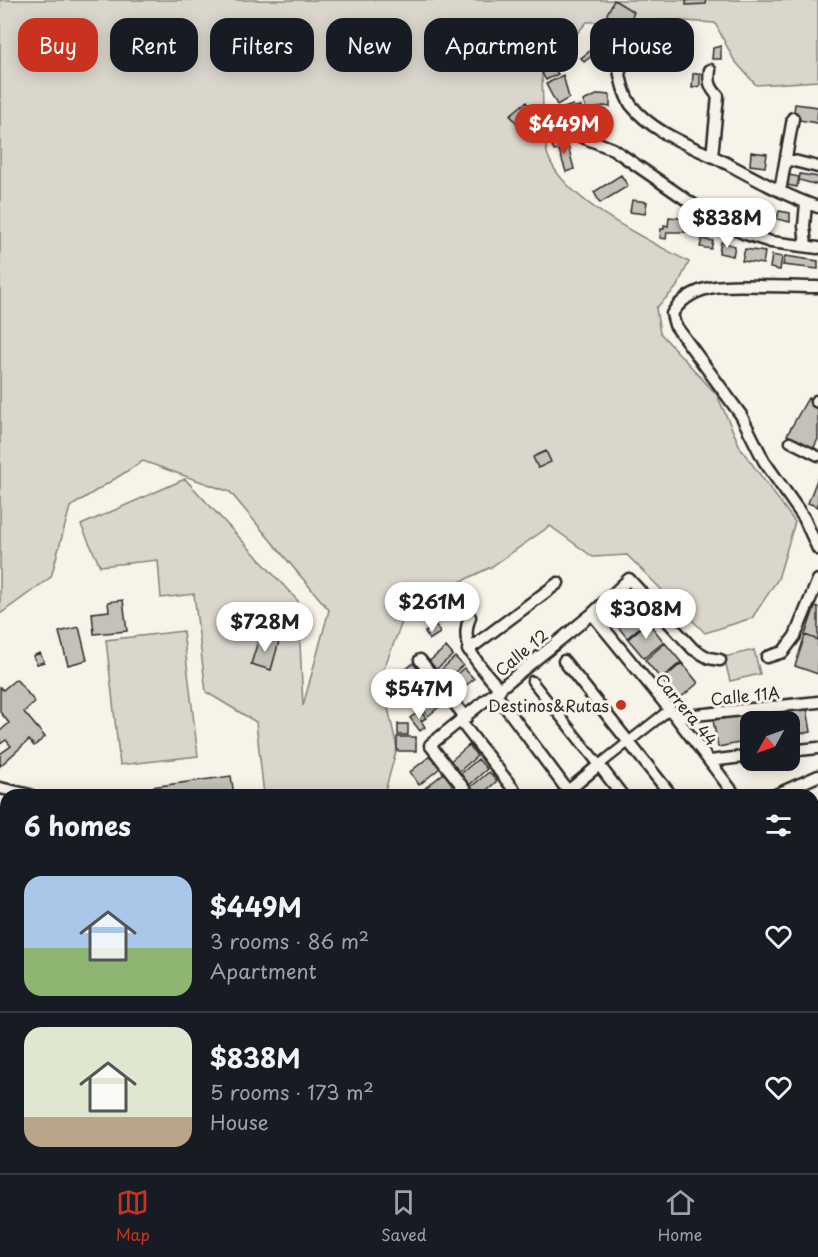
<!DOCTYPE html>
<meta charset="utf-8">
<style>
:root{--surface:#171b24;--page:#242831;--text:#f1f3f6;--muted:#9ea1a6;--line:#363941;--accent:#c8321e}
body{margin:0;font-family:"Playpen Sans",sans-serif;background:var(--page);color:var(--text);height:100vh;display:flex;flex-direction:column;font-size:22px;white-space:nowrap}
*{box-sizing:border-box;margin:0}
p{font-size:20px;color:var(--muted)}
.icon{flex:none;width:33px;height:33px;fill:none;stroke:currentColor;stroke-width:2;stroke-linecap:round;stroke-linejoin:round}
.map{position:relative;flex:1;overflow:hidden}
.details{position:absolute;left:0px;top:789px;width:819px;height:384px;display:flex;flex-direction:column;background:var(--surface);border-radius:18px 18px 0 0;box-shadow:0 3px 15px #0003}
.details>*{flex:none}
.guide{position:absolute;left:18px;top:18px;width:783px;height:54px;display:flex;gap:12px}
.needle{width:39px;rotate:230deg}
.controls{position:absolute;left:740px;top:711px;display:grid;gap:12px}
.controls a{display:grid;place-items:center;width:60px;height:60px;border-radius:12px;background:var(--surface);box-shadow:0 3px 15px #0003;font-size:30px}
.price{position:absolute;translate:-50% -51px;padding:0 14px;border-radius:21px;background:#fff;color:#222;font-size:20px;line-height:39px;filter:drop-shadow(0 2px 3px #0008)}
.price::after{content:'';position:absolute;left:50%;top:36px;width:18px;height:14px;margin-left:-9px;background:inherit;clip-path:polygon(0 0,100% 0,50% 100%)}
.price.on{background:var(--accent);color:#fff}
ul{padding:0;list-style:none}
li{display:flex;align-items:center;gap:18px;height:150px;padding:0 24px}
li+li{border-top:2px solid var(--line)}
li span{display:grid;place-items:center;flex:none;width:168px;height:120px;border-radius:18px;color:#555}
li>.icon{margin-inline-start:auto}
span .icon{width:72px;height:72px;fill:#fffc;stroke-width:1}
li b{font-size:26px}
h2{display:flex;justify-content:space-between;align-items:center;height:72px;padding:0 24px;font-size:26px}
.pill{padding:0 21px;border-radius:18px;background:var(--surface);box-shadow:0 3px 15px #0003;font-size:21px;line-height:54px}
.pill.on{background:var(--accent);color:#fff}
.tab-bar{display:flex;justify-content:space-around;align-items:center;height:84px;border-top:2px solid var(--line);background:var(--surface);font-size:16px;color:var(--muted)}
.tab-bar a{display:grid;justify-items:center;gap:3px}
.tab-bar .on{color:var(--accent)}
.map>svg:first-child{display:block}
</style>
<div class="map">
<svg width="818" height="1173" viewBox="0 0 818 1173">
<rect width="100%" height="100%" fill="#f7f3e8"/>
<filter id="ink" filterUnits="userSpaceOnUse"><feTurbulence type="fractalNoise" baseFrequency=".0167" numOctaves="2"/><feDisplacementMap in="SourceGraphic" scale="12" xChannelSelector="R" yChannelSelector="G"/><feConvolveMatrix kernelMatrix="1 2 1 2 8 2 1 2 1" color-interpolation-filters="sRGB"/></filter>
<g filter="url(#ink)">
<path fill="#dad6cc" stroke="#82807c" stroke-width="1.5" d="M0,0H818V81L756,85L734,60L715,23L669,20L587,22L542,73C543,93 542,139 548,156C564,201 648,240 689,262L676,288L656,308L660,333L717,395L741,449L795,522L778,579L752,618L705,633L627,555L593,557L550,526L491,567L408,607L381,676L397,748L384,795H264L256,722L206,692L194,594L161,598L158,560L100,566L81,525L185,479L298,601L303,706L329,610L230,492L143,461L70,507L51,577L0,614Z
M183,631L198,756L120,765L106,640Z
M754,650L760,674L730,681L724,657Z
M696,1167H761L775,1173H697Z"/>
<path fill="#c4c1b9" stroke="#2b2b2b" stroke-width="1.5" d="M614,0L634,12L629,24L636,27L648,51L639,60L626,35L614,31L607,14Z
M691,0H705L706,4L686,5V1Z
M721,46V59H712L713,48Z
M595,47L598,51L584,62L581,58Z
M553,67L558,74L546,80L542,73Z
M700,73V86L692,88L693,74Z
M563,75L569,98L557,105L546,84Z
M599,94L610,95V107L603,106L587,112L583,101Z
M526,102L541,121L525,133L510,115Z
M795,104L818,107L817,123L793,119Z
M573,105L574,107L581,106L583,116L577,117L578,120L568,124L567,119L556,123L552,112Z
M567,142L574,169L566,172L559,150L554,151L551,143Z
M751,152L767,154L765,167L750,165Z
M784,174L799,177L797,187L782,184Z
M800,174L818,177V185L799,180Z
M621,175L628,186L600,203L594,192Z
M632,200L647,202L645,214L630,212Z
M761,204H770V223H762Z
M739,206L759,211L757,222L736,217Z
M779,211L790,213V222L777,219Z
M669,217L687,219L686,232H667L666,239L660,238L661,229H664V225L668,226Z
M702,239L713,241L711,249L700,247Z
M721,242L735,246L733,256L719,253Z
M745,249L765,252L763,264L742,261Z
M772,255L782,257L780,270L770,268Z
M785,256L818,261V269L783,265Z
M808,398L818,404V439L813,449L787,435Z
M546,451L551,462L538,468L533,457Z
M818,477V507L808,503Z
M123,600L127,631L94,634L92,613L109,611L108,602Z
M631,601L647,621L627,638L611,618Z
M815,606L818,607V640L805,635Z
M648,622L664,642L644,658L628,639Z
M436,625L440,633L429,640L425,632Z
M79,627L87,660L68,665L59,632Z
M260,635L279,641L271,670L251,664Z
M805,635L818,640V674L795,666Z
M665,643L681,662L661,679L645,660Z
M446,647L453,655L433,672L426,664Z
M40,653L44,662L37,664L33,656Z
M455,657L463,665L441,684L434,676Z
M413,663L420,672L408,682L401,674Z
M682,663L698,683L678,700L662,680Z
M464,668L474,679L452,697L442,686Z
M420,675L425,680L408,693L404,688Z
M16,679L35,702L24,712L45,737L34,746L29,740L0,766V754L11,746L6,740L0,744V731L9,723L0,712V687L3,690Z
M425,681L430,687L424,692L419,686Z
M431,688L436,695L430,701L424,694Z
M423,695L429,702L422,707L417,700Z
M438,696L444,703L428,716L422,709Z
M807,708L811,732L789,735V722H781L779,712Z
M420,711L426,718L421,721L425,727L420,731L410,718Z
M779,712L781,722H750V728L748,715Z
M748,715L750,741L718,747L713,720Z
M398,724H408V735H398Z
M397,737H416V751H397Z
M469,745L477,756L455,775L447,764Z
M430,756L440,768L419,785L410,772Z
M478,759L487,769L466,788L457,777Z
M489,772L497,781L481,795H471L467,790Z
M444,773L453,785L440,795H429L424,789Z
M231,776L234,795H153L152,787Z
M0,820H6V835H0Z
M0,836L6,837V851L0,850Z
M0,934L6,935V945L3,948L0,946Z
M597,1167H627L622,1173H592Z"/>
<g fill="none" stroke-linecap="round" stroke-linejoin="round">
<defs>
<path id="pedestrian" d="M790,442L818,456
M532,681L599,765L669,710"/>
<path id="minor" d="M618,65C621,79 623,93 631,105C655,135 693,146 726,163C756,179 786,196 818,207
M710,70C708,81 710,88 718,96L712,156
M557,127L613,149L717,221L743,233L771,242L818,248
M786,159L818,167
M780,191L793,118
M806,246L804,226L806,203
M818,287C799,287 780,286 761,286C728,285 691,282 672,314L675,325L741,415L764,461L804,518L818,549
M816,401L818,402
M592,614L676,717L735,795
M470,617C457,648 482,667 500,690
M468,650L558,583
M767,657L783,652L795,636L818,580
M420,660L466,718
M564,661L671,795
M495,693L571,795
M676,717L818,702
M461,722L518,795
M789,751L818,748
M710,761L750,756
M0,788L30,795
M469,795L430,745L592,614L629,579L693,649L709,658L720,660
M563,795L599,765L622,795
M775,795L818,776
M0,860L6,861
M0,868L6,878
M0,971L6,975
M0,998L6,992
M813,1060L818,1062
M813,1103L818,1105"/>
<path id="tertiary" d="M813,1011L818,1004
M765,1167L779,1173
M660,1173L665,1167"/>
<path id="trunk" d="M813,856L818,828
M813,903L818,891
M0,1085H6
M0,1099H6
M339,1167L368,1173
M382,1173L418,1167"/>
</defs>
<use href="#pedestrian" stroke="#2b2b2b" stroke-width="13"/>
<use href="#minor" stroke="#2b2b2b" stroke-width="15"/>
<use href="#tertiary" stroke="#2b2b2b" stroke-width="18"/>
<use href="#trunk" stroke="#2b2b2b" stroke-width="22"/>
<use href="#pedestrian" stroke="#f7f3e8" stroke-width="8"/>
<use href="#minor" stroke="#f7f3e8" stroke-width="10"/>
<use href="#tertiary" stroke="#f7f3e8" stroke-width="14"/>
<use href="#trunk" stroke="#f7f3e8" stroke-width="18"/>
</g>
</g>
<circle fill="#c8321e" stroke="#f7f3e8" stroke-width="2" cx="621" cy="705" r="6"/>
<g text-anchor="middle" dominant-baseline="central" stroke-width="6" stroke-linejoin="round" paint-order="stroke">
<g font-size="16" fill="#2b2b2b" stroke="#f7f3e8">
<text transform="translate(521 652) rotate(-40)">Calle 12</text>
<text transform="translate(745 695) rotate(-6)">Calle 11A</text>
<text transform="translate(687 709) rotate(51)">Carrera 44</text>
</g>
<g font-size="16" fill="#2b2b2b" stroke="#f7f3e8" text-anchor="end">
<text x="609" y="705">Destinos&amp;Rutas</text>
</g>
</g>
</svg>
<div class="controls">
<a><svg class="needle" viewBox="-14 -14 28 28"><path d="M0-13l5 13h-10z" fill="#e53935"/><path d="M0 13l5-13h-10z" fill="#9ea1a6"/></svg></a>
</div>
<b class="price on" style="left:564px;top:155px">$449M</b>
<b class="price" style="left:727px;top:249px">$838M</b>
<b class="price" style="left:432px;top:633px">$261M</b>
<b class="price" style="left:646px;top:640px">$308M</b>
<b class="price" style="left:265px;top:653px">$728M</b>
<b class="price" style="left:419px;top:720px">$547M</b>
<div class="guide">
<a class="pill on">Buy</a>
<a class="pill">Rent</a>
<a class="pill">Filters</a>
<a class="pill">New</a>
<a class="pill">Apartment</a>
<a class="pill">House</a>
</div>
<section class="details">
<h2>6 homes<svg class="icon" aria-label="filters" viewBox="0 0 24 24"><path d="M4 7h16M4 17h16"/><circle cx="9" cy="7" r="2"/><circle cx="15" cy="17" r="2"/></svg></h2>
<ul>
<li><span style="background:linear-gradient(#a9c7e8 60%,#8fb573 0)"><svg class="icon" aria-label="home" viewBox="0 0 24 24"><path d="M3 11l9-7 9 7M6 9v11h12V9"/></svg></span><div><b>$449M</b><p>3 rooms · 86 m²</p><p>Apartment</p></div><svg class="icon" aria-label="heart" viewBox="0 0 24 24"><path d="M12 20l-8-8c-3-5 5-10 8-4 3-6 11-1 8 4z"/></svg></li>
<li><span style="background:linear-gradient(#dfe7d0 75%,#b9a48a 0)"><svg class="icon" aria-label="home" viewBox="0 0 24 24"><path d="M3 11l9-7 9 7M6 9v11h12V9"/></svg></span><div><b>$838M</b><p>5 rooms · 173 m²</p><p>House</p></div><svg class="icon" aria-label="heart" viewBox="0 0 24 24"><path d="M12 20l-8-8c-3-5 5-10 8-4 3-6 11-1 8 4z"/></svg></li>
</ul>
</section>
</div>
<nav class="tab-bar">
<a class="on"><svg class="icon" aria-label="map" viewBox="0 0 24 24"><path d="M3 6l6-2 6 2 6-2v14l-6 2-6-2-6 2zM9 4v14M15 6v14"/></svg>Map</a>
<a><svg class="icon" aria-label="saved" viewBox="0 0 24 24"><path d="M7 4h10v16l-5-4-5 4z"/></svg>Saved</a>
<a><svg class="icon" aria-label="home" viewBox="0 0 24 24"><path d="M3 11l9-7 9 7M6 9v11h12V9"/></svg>Home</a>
</nav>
